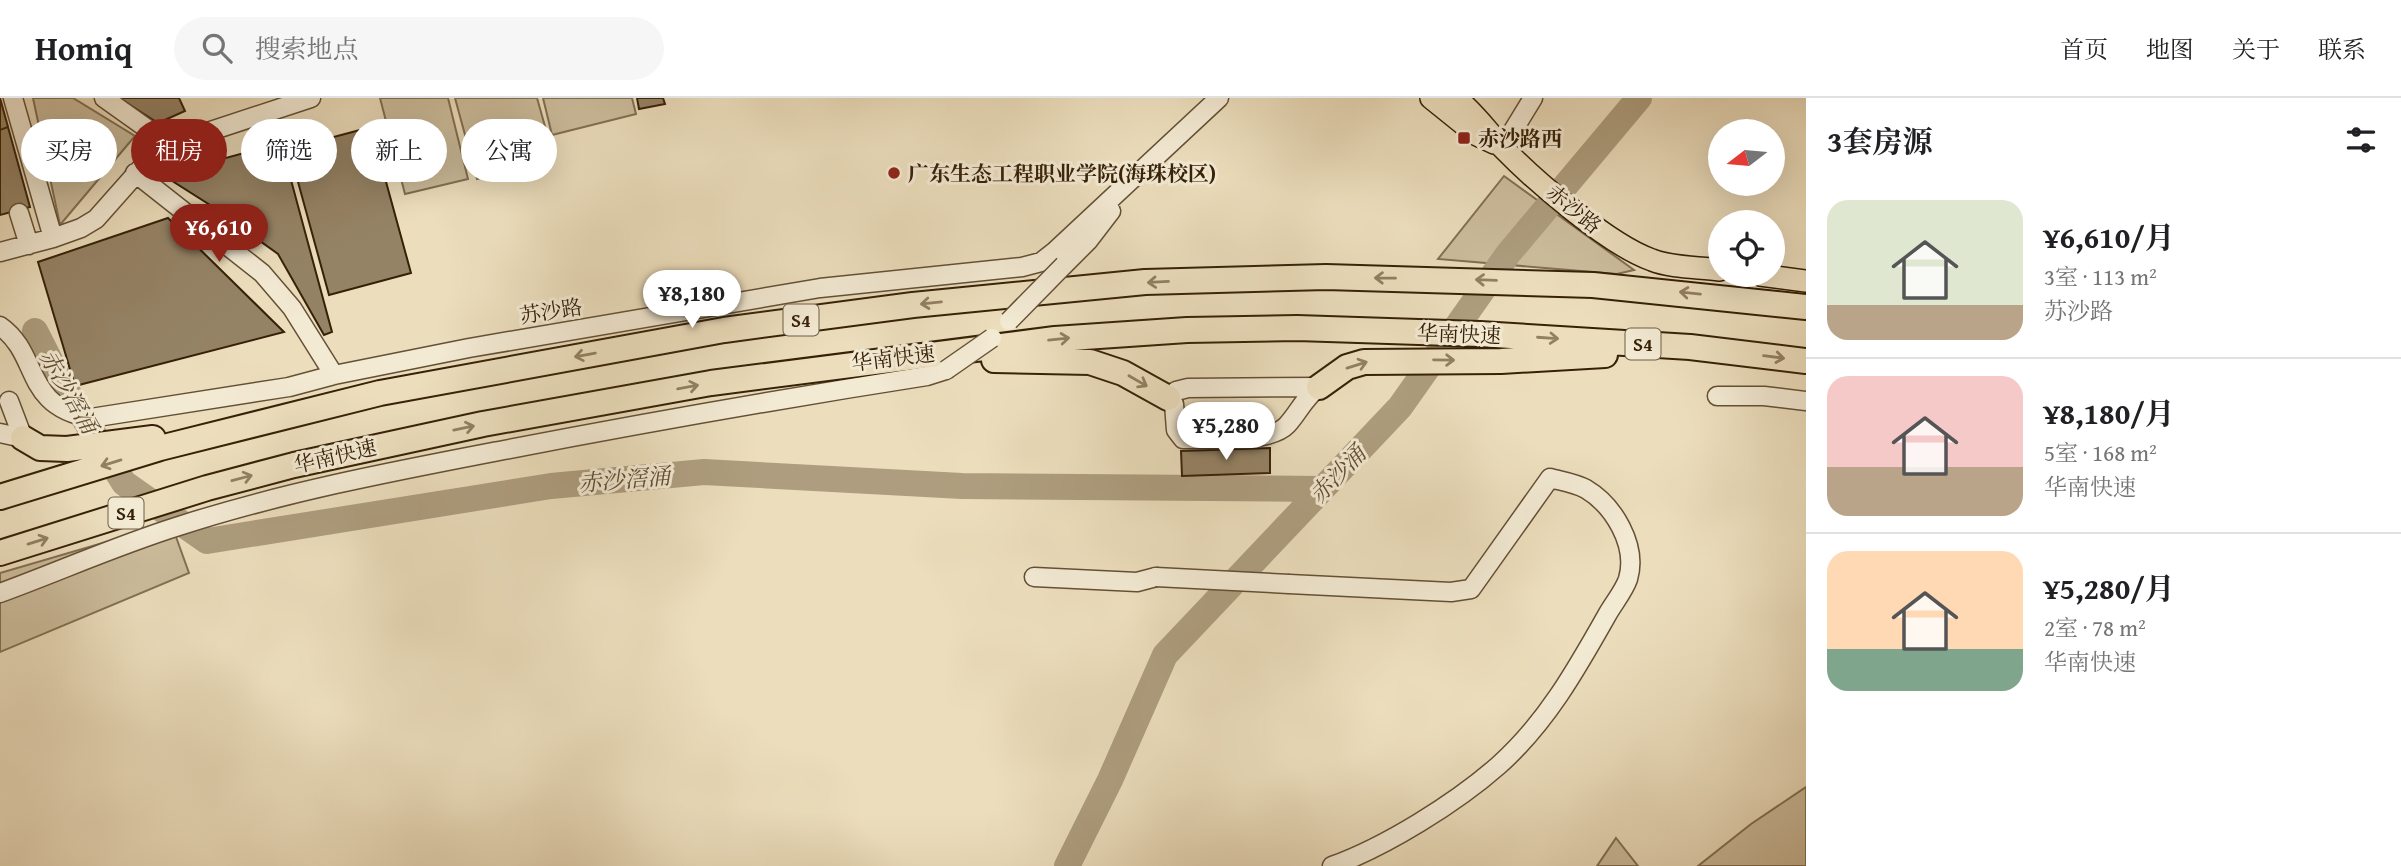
<!DOCTYPE html>
<html lang="zh">
<meta charset="utf-8">
<style>
:root{--surface:#fff;--page:#f6f6f6;--text:#202124;--muted:#757577;--line:#e0e0e0;--accent:#8f2418}
body{margin:0;font-family:"Gentium Book Plus","Noto Serif SC",serif;background:var(--page);color:var(--text);height:100vh;display:flex;flex-direction:column;font-size:26px;white-space:nowrap}
*{box-sizing:border-box;margin:0}
p{font-size:23px;color:var(--muted)}
.icon{flex:none;width:38px;height:38px;fill:none;stroke:currentColor;stroke-width:2;stroke-linecap:round;stroke-linejoin:round}
.map{position:relative;flex:1;overflow:hidden}
.drawer{display:flex;flex-direction:column;background:var(--surface);width:595px}
.drawer>*{flex:none}
.banner{position:absolute;left:21px;top:21px;width:665px;height:63px;display:flex;gap:14px}
.needle{width:46px;rotate:254deg}
.controls{position:absolute;left:1708px;top:21px;display:grid;gap:14px}
.controls a{display:grid;place-items:center;width:77px;height:77px;border-radius:50%;background:var(--surface);box-shadow:0 7px 28px #0002;font-size:35px}
.price{position:absolute;translate:-50% -60px;padding:0 16px;border-radius:24px;background:#fff;color:#222;font-size:23px;line-height:46px;filter:drop-shadow(0 2px 4px #0008)}
.price::after{content:'';position:absolute;left:50%;top:42px;width:21px;height:16px;margin-left:-10px;background:inherit;clip-path:polygon(0 0,100% 0,50% 100%)}
.price.selected{background:var(--accent);color:#fff}
ul{padding:0;list-style:none}
li{display:flex;align-items:center;gap:21px;height:175px;padding:0 21px}
li+li{border-top:2px solid var(--line)}
li span{display:grid;place-items:center;flex:none;width:196px;height:140px;border-radius:21px;color:#555}
li>.icon{margin-inline-start:auto}
span .icon{width:84px;height:84px;fill:#fffc;stroke-width:1}
li b{font-size:30px}
h2{display:flex;justify-content:space-between;align-items:center;height:84px;padding:0 21px;font-size:30px}
.tag{padding:0 24px;border-radius:32px;background:var(--surface);box-shadow:0 7px 28px #0002;font-size:24px;line-height:63px}
.tag.selected{background:var(--accent);color:#fff}
header{display:flex;align-items:center;gap:42px;box-sizing:border-box;height:98px;padding:0 35px;background:var(--surface);border-bottom:2px solid var(--line)}
header strong{font-size:33px}
nav{display:flex;gap:38px;margin-inline-start:auto;font-size:24px}
.search{width:490px;height:63px;background:var(--page);display:flex;align-items:center;gap:18px;box-sizing:border-box;padding:0 24px;border-radius:38px;color:var(--muted);font-size:26px}
main{display:flex;flex:1;min-height:0}
.map>svg:first-child{display:block}
</style>
<header>
<strong>Homiq</strong>
<div class="search"><svg class="icon" aria-label="search" viewBox="0 0 24 24"><circle cx="10" cy="10" r="6"/><path d="M15 15l6 6"/></svg>搜索地点</div>
<nav><a>首页</a><a>地图</a><a>关于</a><a>联系</a></nav>
</header>
<main>
<div class="map">
<svg width="1806" height="768" viewBox="0 0 1806 768">
<rect width="100%" height="100%" fill="#ecdebd"/>
<filter id="stains"><feTurbulence type="fractalNoise" baseFrequency=".00286" numOctaves="4"/><feColorMatrix values="0 0 0 0 .2 0 0 0 0 .09 0 0 0 0 .02 0 0 0 .5 -.17"/></filter>
<radialGradient id="worn" r=".72"><stop offset=".6" stop-color="#630" stop-opacity="0"/><stop offset="1" stop-color="#630" stop-opacity=".3"/></radialGradient>
<path fill="#cdbe9e" stroke="#827053" stroke-width="2" d="M33,0H73L135,38L60,127Z
M380,0H448L468,81L405,96Z
M455,0H537L554,60L477,81Z
M543,0H632L636,16L552,37Z
M1504,78L1634,172L1617,176L1438,161Z
M171,425L189,475L0,554V475Z
M1806,689V768H1698L1751,726Z
M1616,740L1638,768H1597Z"/>
<g fill="none" stroke-linecap="round" stroke-linejoin="round">
<path stroke="#ae9e7f" stroke-width="26" d="M35,233L60,282L124,385L207,443L551,388L704,374L962,388L1322,391
M1067,768L1110,682L1165,557L1400,309L1508,156L1639,0"/>
</g>
<path fill="#958366" stroke="#362108" stroke-width="2" d="M0,0L30,109L0,117Z
M0,0L8,29L0,32Z
M119,0H179L185,13L158,25Z
M637,0H663L665,6L639,11Z
M371,29L411,175L329,197L289,51Z
M281,45L332,234L324,237L278,156L210,107L163,77Z
M168,120L284,234L75,288L38,164Z
M1270,350V375L1182,378L1181,353Z"/>
<g fill="none" stroke-linecap="round" stroke-linejoin="round">
<defs>
<path id="minor" d="M13,0L53,140
M1503,49L1533,0
M159,50L311,0
M135,75L262,175L292,210L334,277
M19,115L29,147
M0,154L53,140L81,130L96,121L159,50L156,37L104,0
M1064,167L1088,143L1111,113
M0,228C41,257 22,308 91,320L289,289L334,277L469,250L820,190L1022,169L1041,164L1055,153L1219,0
M1319,289C1304,300 1299,314 1287,327C1269,346 1209,340 1183,341L1176,332L1174,306L1168,300L1176,293L1188,290Z
M1717,298H1764L1806,303
M9,303L23,340
M0,335L23,340
M1034,479L1137,484L1156,479
M1289,486L1451,494L1471,491L1550,380C1561,383 1575,385 1586,391C1613,407 1638,447 1628,481C1624,493 1613,506 1607,517C1576,572 1546,625 1499,667C1456,705 1385,749 1332,768
M0,495C60,473 118,447 179,428C284,394 395,373 504,352C644,325 786,300 927,278L946,272"/>
<path id="major" d="M1431,0L1477,37L1494,45
M1456,0C1475,15 1487,33 1503,50C1535,83 1609,147 1652,162C1672,170 1698,169 1720,172
M1760,177L1806,183"/>
<path id="highway" d="M994,262L1090,264L1123,275L1168,300
M1319,289L1347,269L1364,264L1501,263L1605,257
M23,340L40,350L67,351L153,340
M0,399L160,350L380,295L724,232L913,207L1145,184L1326,179L1593,187L1806,209
M0,455L207,390L294,367L483,326L711,285L1055,241L1187,232L1297,230L1480,236L1592,243L1690,249L1806,263"/>
</defs>
<use href="#minor" stroke="#645035" stroke-width="21"/>
<use href="#major" stroke="#362108" stroke-width="24"/>
<use href="#highway" stroke="#362108" stroke-width="28"/>
<use href="#minor" stroke="#f3ead4" stroke-width="18"/>
<use href="#major" stroke="#ecdebd" stroke-width="21"/>
<use href="#highway" stroke="#ecdebd" stroke-width="24"/>
<defs>
<path id="minor-bridge" d="M1009,223L1064,167
M946,272L992,240
M1156,479L1289,486"/>
</defs>
<use href="#minor-bridge" stroke="#645035" stroke-width="21" stroke-linecap="butt"/>
<use href="#minor-bridge" stroke="#f3ead4" stroke-width="18"/>
</g>
<defs><path id="oneway-shaft" d="M-6 0H5M1.5-3L5.5 0L1.5 3" fill="none" stroke-width="1.6" stroke-linecap="round" stroke-linejoin="round" transform="scale(1.75)"/></defs>
<g stroke="#918062">
<use href="#oneway-shaft" transform="translate(1385 180) rotate(-179)"/>
<use href="#oneway-shaft" transform="translate(1486 182) rotate(-178)"/>
<use href="#oneway-shaft" transform="translate(1158 184) rotate(177)"/>
<use href="#oneway-shaft" transform="translate(1690 195) rotate(-174)"/>
<use href="#oneway-shaft" transform="translate(931 205) rotate(174)"/>
<use href="#oneway-shaft" transform="translate(1548 240) rotate(4)"/>
<use href="#oneway-shaft" transform="translate(1059 241) rotate(-6)"/>
<use href="#oneway-shaft" transform="translate(585 257) rotate(170)"/>
<use href="#oneway-shaft" transform="translate(1774 259) rotate(7)"/>
<use href="#oneway-shaft" transform="translate(1444 262) rotate(1)"/>
<use href="#oneway-shaft" transform="translate(1357 267) rotate(-17)"/>
<use href="#oneway-shaft" transform="translate(1138 283) rotate(30)"/>
<use href="#oneway-shaft" transform="translate(688 289) rotate(-10)"/>
<use href="#oneway-shaft" transform="translate(464 330) rotate(-12)"/>
<use href="#oneway-shaft" transform="translate(111 365) rotate(163)"/>
<use href="#oneway-shaft" transform="translate(242 380) rotate(-15)"/>
<use href="#oneway-shaft" transform="translate(38 443) rotate(-17)"/>
</g>
<g fill="#8f2418" stroke="#f3ead4" stroke-width="2.5">
<rect x="1457" y="33" width="14" height="14" rx="3.5"/>
<circle cx="894" cy="75" r="7"/>
</g>
<g text-anchor="middle" dominant-baseline="central" stroke-width="6" stroke-linejoin="round" paint-order="stroke">
<g fill="#f3ead4" stroke="#6f5d45" stroke-width="2">
<rect x="783.5" y="206.5" width="35" height="31" rx="5"/>
<rect x="1625.5" y="230.5" width="35" height="31" rx="5"/>
<rect x="108.5" y="399.5" width="35" height="31" rx="5"/>
</g>
<g font-size="19" font-weight="bold" fill="#362108">
<text x="801" y="222">S4</text>
<text x="1643" y="246">S4</text>
<text x="126" y="415">S4</text>
</g>
<g font-size="21" font-weight="bold" fill="#362108" stroke="#f3ead4" text-anchor="start">
<text x="1478" y="40">赤沙路西</text>
<text x="908" y="75">广东生态工程职业学院(海珠校区)</text>
</g>
<g font-size="21" fill="#362108" stroke="#f3ead4">
<text transform="translate(1574 111) rotate(39)">赤沙路</text>
<text transform="translate(551 213) rotate(-9)">苏沙路</text>
<text transform="translate(1459 236) rotate(2)">华南快速</text>
<text transform="translate(893 260) rotate(-7)">华南快速</text>
<text transform="translate(335 358) rotate(-13)">华南快速</text>
</g>
<g font-size="23" font-style="italic" fill="#604d32" stroke="#f3ead4">
<text transform="translate(69 293) rotate(60)">赤沙滘涌</text>
<text transform="translate(1337 376) rotate(-46)">赤沙涌</text>
<text transform="translate(624 381) rotate(-5)">赤沙滘涌</text>
</g>
</g>
<rect width="100%" height="100%" filter="url(#stains)"/>
<rect width="100%" height="100%" fill="url(#worn)"/>
</svg>
<div class="controls">
<a><svg class="needle" viewBox="-14 -14 28 28"><path d="M0-13l5 13h-10z" fill="#e53935"/><path d="M0 13l5-13h-10z" fill="#757577"/></svg></a>
<a><svg class="icon" aria-label="locate" viewBox="0 0 24 24"><circle cx="12" cy="12" r="6"/><path d="M12 2v4M12 18v4M2 12h4M18 12h4"/></svg></a>
</div>
<b class="price selected" style="left:219px;top:166px">¥6,610</b>
<b class="price" style="left:692px;top:232px">¥8,180</b>
<b class="price" style="left:1226px;top:364px">¥5,280</b>
<div class="banner">
<a class="tag">买房</a>
<a class="tag selected">租房</a>
<a class="tag">筛选</a>
<a class="tag">新上</a>
<a class="tag">公寓</a>
</div>
</div>
<section class="drawer">
<h2>3套房源<svg class="icon" aria-label="filters" viewBox="0 0 24 24"><path d="M4 7h16M4 17h16"/><circle cx="9" cy="7" r="2"/><circle cx="15" cy="17" r="2"/></svg></h2>
<ul>
<li><span style="background:linear-gradient(#dfe7d0 75%,#b9a48a 0)"><svg class="icon" aria-label="home" viewBox="0 0 24 24"><path d="M3 11l9-7 9 7M6 9v11h12V9"/></svg></span><div><b>¥6,610/月</b><p>3室 · 113 m²</p><p>苏沙路</p></div></li>
<li><span style="background:linear-gradient(#f6c9c9 65%,#b9a48a 0)"><svg class="icon" aria-label="home" viewBox="0 0 24 24"><path d="M3 11l9-7 9 7M6 9v11h12V9"/></svg></span><div><b>¥8,180/月</b><p>5室 · 168 m²</p><p>华南快速</p></div></li>
<li><span style="background:linear-gradient(#ffd9b3 70%,#7fa58c 0)"><svg class="icon" aria-label="home" viewBox="0 0 24 24"><path d="M3 11l9-7 9 7M6 9v11h12V9"/></svg></span><div><b>¥5,280/月</b><p>2室 · 78 m²</p><p>华南快速</p></div></li>
</ul>
</section>
</main>
